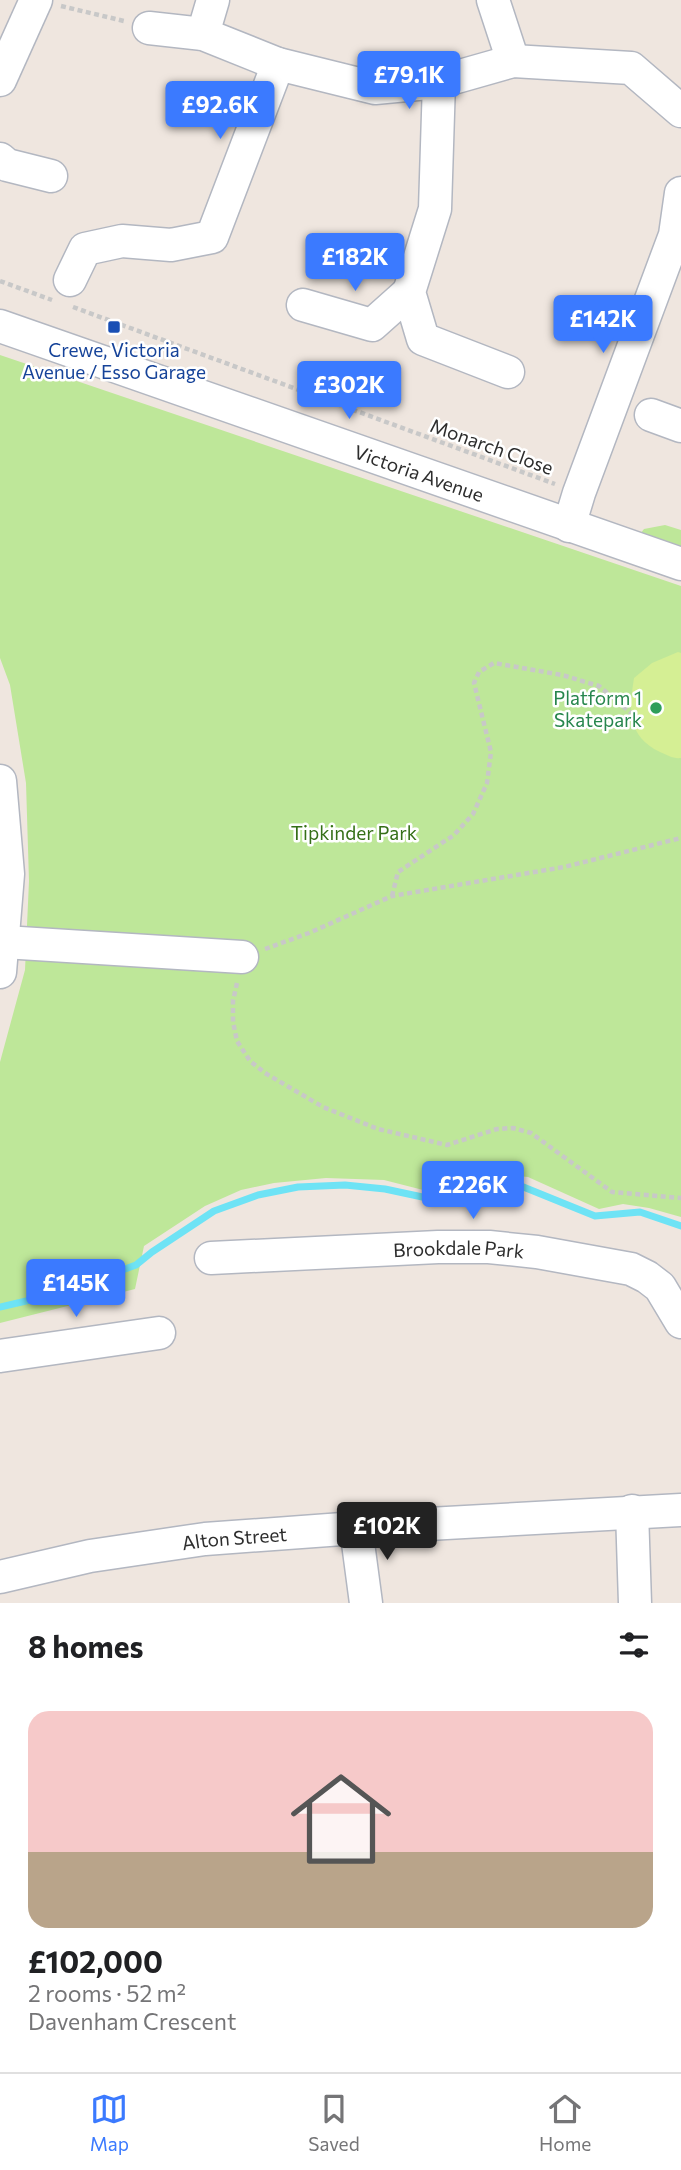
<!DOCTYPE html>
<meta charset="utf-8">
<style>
:root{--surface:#fff;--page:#f6f6f6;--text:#202124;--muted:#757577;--line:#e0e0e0;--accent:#3b7aff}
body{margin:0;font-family:Commissioner,sans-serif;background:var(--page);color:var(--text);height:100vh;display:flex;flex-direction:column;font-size:26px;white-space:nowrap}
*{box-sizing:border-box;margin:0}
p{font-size:23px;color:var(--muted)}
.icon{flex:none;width:38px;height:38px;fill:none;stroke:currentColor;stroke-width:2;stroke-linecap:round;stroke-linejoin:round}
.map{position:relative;height:1603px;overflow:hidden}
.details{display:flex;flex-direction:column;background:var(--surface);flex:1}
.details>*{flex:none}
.price{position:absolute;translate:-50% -60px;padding:0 16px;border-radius:7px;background:var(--accent);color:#fff;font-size:23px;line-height:46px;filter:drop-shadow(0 2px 4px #0008)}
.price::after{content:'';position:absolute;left:50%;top:42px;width:21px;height:16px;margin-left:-10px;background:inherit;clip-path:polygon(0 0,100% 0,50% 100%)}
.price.selected{background:#222;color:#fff}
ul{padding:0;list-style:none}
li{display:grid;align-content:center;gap:14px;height:371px;padding:0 28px}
li span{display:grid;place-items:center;height:217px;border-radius:21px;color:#555}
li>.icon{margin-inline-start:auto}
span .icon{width:126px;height:126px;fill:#fffc;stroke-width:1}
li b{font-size:30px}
h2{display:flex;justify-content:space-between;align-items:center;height:84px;padding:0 28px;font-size:30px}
.menu{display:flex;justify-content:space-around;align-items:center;height:98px;border-top:2px solid var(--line);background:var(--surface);font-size:19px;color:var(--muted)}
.menu a{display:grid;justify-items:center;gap:4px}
.menu .selected{color:var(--accent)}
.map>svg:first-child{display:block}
</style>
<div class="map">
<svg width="681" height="1603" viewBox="0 0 681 1603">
<rect width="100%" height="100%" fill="#efe6df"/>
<path fill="#bee799" d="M0,355L681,586V1217L649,1208L623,1204L599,1209L528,1177L507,1175L488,1174L470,1183L441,1192L427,1191L384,1180L326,1178L274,1183L241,1190L205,1206L144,1246L135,1289L0,1323V1062L25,970L29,881L26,783L10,685L0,658Z
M665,525L681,530V553L637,538L644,529Z"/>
<path fill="#d5ef94" d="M678,652L681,653V758C673,759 667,755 660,752C627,736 629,710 634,678L652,663Z"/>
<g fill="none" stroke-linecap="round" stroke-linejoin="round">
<path stroke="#6ee3f5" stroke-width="7" d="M0,1307L56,1294L136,1265L152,1252L214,1211L258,1195L298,1187L345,1185L385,1189L441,1201L478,1189L491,1182L503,1181L516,1184L595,1216L640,1212L681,1226"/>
<defs>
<g id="minor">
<path d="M493,0L513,61"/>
<path d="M149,28L203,34L278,64L375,88L439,82L513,61L631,68L681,111"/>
<path d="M203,34L213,0"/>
<path d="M0,80L36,0"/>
<path d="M439,82L435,209L409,292L423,339L508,372"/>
<path d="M0,159L7,165L51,176"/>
<path d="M70,280L85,249L122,241L171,245L212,237L278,64"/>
<path d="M303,305L372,325L409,292"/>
<path id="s1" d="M0,326L681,564"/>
<path d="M651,415L681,426"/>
<path d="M569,526L579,493L675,235L681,193"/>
<path d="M0,781L8,874L0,972"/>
<path d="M4,942L242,957"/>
<path id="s2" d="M211,1258L438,1247H489L537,1252L631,1269L647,1277L660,1287L681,1322"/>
<path d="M0,1356L159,1333"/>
<path d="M632,1511L635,1603"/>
<path d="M356,1528L366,1603"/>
<path id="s3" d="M0,1577L90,1556L205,1539L356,1528L681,1510"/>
</g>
</defs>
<use href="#minor" stroke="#b3b7c1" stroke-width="35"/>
<path stroke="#c8c8c8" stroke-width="4.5" stroke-dasharray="5 3.5" stroke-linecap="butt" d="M61,6L124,21
M0,281L52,300
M73,307L555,484
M392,896L398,872L454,835L473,814L487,783L491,752L474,683L479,672L494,663L562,675L599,686L631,713
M265,949L309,933L392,896L564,867L681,838
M237,983L233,1001V1022L237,1041L250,1061L265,1073L323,1107L378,1129L447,1145L497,1129L513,1128L531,1133L612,1192L681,1198"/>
<use href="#minor" stroke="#fff" stroke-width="32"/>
</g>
<rect fill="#1a4fb4" stroke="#fff" stroke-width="2.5" x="107" y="320" width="14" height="14" rx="3.5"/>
<circle fill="#2e9e5b" stroke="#fff" stroke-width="2.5" cx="656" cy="708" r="7"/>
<g text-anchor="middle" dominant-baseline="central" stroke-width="5" stroke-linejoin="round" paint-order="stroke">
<g font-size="19" fill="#164399" stroke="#fff">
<text x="114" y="349">Crewe, Victoria<tspan x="114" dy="22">Avenue / Esso Garage</tspan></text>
</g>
<g font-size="19" fill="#2d2d2d" stroke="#fff">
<text transform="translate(492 446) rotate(20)">Monarch Close</text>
<text stroke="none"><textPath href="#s1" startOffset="444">Victoria Avenue</textPath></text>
<text stroke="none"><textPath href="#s2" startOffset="248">Brookdale Park</textPath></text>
<text stroke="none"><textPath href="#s3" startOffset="238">Alton Street</textPath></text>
</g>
<g font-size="19" fill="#27864d" stroke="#fff" text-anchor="end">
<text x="642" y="697">Platform 1<tspan x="642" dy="22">Skatepark</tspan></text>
</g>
<g font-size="19" fill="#356f17" stroke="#fff">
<text x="354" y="832">Tipkinder Park</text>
</g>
</g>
</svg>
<b class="price" style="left:409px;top:111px">£79.1K</b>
<b class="price" style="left:220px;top:141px">£92.6K</b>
<b class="price" style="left:355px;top:293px">£182K</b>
<b class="price" style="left:603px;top:355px">£142K</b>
<b class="price" style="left:349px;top:421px">£302K</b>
<b class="price" style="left:473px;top:1221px">£226K</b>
<b class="price" style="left:76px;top:1319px">£145K</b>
<b class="price selected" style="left:387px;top:1562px">£102K</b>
</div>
<section class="details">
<h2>8 homes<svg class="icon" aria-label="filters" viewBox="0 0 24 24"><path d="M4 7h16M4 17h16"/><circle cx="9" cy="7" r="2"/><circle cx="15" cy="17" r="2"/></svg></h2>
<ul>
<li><span style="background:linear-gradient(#f6c9c9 65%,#b9a48a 0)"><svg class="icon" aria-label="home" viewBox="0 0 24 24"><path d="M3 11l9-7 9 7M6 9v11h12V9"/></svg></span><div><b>£102,000</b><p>2 rooms · 52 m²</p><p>Davenham Crescent</p></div></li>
</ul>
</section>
<nav class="menu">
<a class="selected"><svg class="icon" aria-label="map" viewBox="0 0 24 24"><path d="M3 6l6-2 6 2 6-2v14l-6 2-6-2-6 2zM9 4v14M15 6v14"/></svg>Map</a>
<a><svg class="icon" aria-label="saved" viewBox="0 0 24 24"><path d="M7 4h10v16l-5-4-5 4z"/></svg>Saved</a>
<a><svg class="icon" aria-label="home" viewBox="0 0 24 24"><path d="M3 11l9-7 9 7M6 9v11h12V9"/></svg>Home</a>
</nav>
